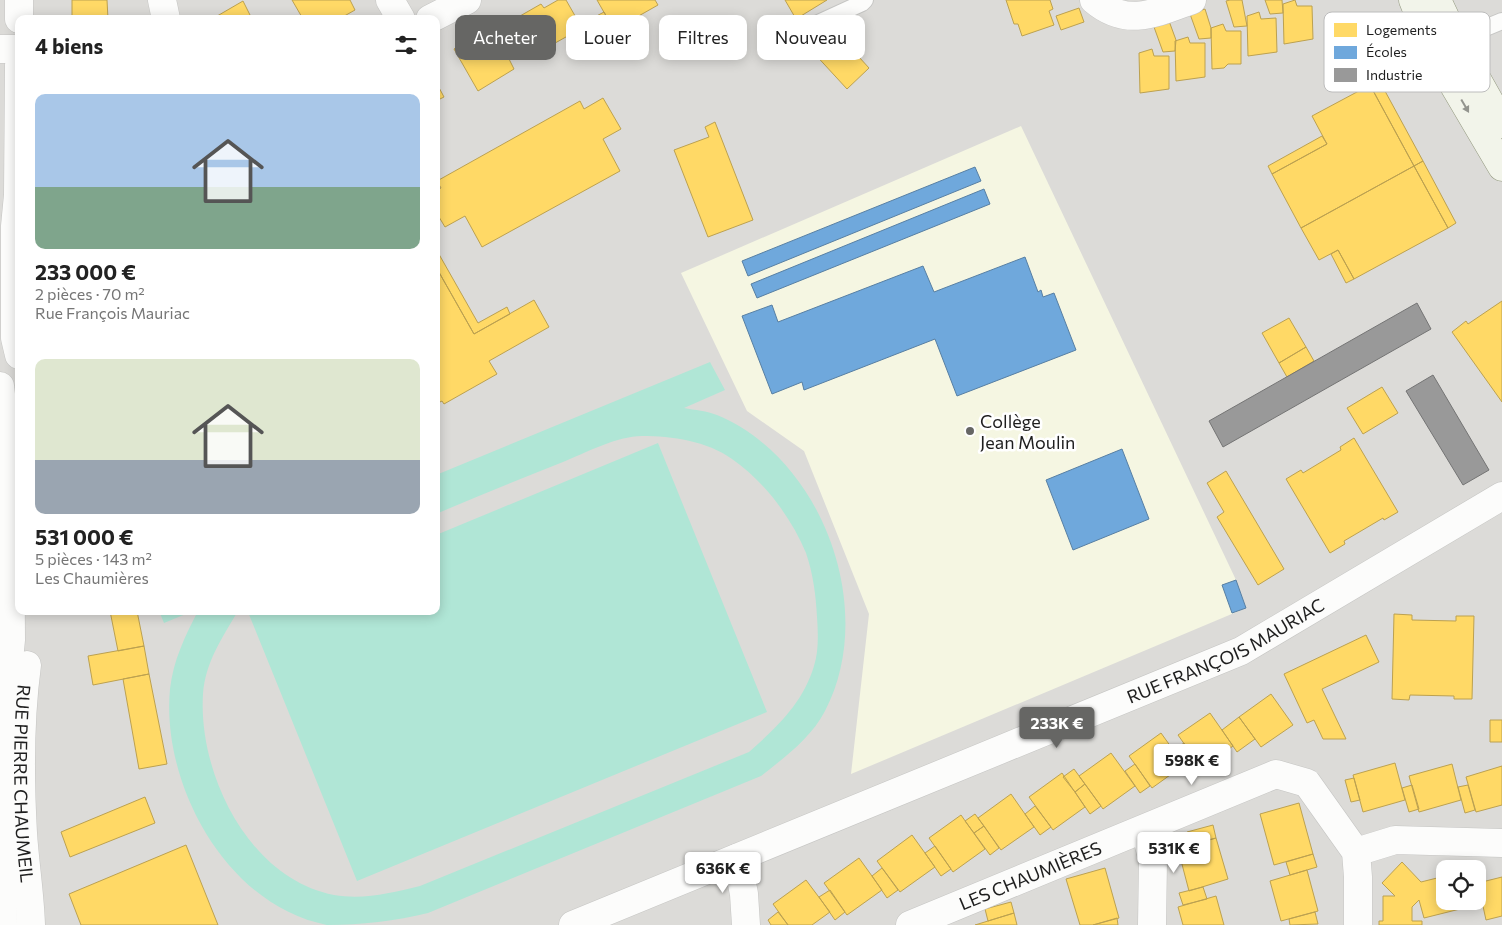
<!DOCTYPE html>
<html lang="fr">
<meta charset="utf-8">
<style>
:root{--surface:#fff;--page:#f6f6f6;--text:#222;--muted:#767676;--accent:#666664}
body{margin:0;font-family:Commissioner,sans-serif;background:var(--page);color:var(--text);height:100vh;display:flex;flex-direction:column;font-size:19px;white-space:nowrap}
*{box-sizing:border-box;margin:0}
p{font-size:16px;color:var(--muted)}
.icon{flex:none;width:28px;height:28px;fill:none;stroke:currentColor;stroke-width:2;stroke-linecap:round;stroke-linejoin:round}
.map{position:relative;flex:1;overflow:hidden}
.side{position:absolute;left:15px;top:15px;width:425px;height:600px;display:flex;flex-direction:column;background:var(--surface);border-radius:10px;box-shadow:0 2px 12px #0003}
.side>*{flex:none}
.guide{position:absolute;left:455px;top:15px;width:475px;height:45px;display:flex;gap:10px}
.tools{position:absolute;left:1436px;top:860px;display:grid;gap:10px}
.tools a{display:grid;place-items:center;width:50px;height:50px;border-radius:10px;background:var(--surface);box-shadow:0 2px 12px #0003;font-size:25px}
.price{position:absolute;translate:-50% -42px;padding:0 11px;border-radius:5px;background:#fff;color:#222;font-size:16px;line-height:32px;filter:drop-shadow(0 1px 2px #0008)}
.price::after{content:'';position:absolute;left:50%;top:30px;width:15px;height:11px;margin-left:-8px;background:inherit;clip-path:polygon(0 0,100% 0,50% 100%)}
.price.selected{background:var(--accent);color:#fff}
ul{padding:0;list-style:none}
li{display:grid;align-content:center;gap:10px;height:265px;padding:0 20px}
li span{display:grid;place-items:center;height:155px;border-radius:10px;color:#555}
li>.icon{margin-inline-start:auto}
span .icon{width:90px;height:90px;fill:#fffc;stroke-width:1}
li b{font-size:21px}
h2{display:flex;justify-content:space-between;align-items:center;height:60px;padding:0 20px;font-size:21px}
.tag{padding:0 18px;border-radius:10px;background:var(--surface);box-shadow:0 2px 12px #0003;font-size:18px;line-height:45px}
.tag.selected{background:var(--accent);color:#fff}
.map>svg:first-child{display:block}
</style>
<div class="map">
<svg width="1502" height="925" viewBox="0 0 1502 925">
<rect width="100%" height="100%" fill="#edece7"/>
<path fill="#dcdbd8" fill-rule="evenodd" d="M0,0H1502V925H0ZM19,19H436V611H19ZM1445,869H1478V901H1445Z"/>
<path fill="#f5f6e2" d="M1021,126L1236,580L1246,608L851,774L869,614L804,451L747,411L681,273Z"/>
<path fill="#b0e6d6" d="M710,362L725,390L684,408C695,410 707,411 717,415C823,459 878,610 825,711C811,738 785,757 761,776L428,913C396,921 361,925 327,925C227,906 161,785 170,689C173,661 185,636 198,611H238C222,638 205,663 203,694C198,774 249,879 334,895C364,900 391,893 420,886L749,752C777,727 803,703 814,666C819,651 818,632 817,617C816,596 813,573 806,553C791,517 764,481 732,459C707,441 672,436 642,436C617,436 585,453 563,462C520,479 478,496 436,514V475Z
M658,443L767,712L357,881L248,612L436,611V535Z
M159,611H193L164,623Z"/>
<path fill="#ffd966" stroke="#bca150" d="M72,0H107L108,19H72Z
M292,0H350L355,10L339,19H303Z
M558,0H566L582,28L539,52L520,16L541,4L544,8Z
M597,0H655L658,5L614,30Z
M785,0H827L796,19Z
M1006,0H1050L1053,9L1049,11L1054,25L1022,36L1018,24H1014Z
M1230,0H1242L1247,26L1234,27L1226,1Z
M1265,0H1282L1283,13L1270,14Z
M1295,0L1297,6H1312L1313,39L1284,44L1283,4Z
M243,1L252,19H212Z
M1079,8L1084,22L1061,30L1056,16Z
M1205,9L1211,28V38L1199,39L1190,14Z
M604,12L621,41L608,49L591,19Z
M1259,12L1261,19L1276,18L1277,52L1248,56L1247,16Z
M1169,21L1176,40L1175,51L1163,52L1154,27Z
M504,24L519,52L509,59L514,69L478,91L454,49L470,38L472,41Z
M1223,24L1226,31H1241V64H1228L1224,68L1212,69L1211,28Z
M839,35L869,68L847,89L812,51L819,45L822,47L825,44L828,46Z
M1188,37L1190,43H1205V77L1176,81L1175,41Z
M1152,49L1154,56H1169V89L1140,93L1139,53Z
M1379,80L1423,161L1414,166L1370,85Z
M436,82L444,97L436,101Z
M1370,85L1414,166L1301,228L1272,174L1327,144L1312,116Z
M603,98L621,129L603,139L620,171L482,247L465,216L445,227L436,212V191L441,188L437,181L580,101L584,109Z
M715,122L753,220L708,237L674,150L709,137L705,127Z
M1322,136L1327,144L1272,174L1268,166Z
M1423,161L1456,223L1448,228L1414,166Z
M1414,166L1448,228L1354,279L1338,250L1319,260L1301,228Z
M436,249L478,323L507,307L510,314L474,334L436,267Z
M1338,250L1354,279L1346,283L1331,254Z
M436,267L474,334L534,300L549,327L489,361L497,374L444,404L442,401L440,402L436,392Z
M1502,301V402L1452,332L1466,321L1468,324Z
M1289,318L1306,347L1279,363L1262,333Z
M1306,347L1314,361L1287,377L1279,363Z
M1382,387L1398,413L1363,434L1347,408Z
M1354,438L1398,512L1384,520L1383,518L1344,541L1345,544L1330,553L1286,479L1301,470L1303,473L1341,450L1340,447Z
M1226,471L1284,569L1258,585L1217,517L1224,512L1207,483Z
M110,611H137L144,646L118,651Z
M1394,614L1412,615V620L1456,621V616H1474L1472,699H1454V696L1410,695L1409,700L1392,699Z
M1366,635L1379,662L1322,689L1346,739H1323L1314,720L1307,723L1284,674Z
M144,646L149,674L93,685L88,656Z
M149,674L167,764L139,769L123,679Z
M1271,694L1293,725L1261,747L1239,717Z
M1210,713L1233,746L1202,769L1178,735Z
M1239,717L1255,739L1237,752L1222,730Z
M1490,720H1502V742H1490Z
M1161,733L1184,765L1152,788L1129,756Z
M1184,743L1200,766L1190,773L1174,750Z
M1111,753L1135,786L1103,809L1079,776Z
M1395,763L1405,800L1363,812L1353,775Z
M1135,764L1150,786L1140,793L1125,771Z
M1452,764L1461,800L1419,812L1409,776Z
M1502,766V805L1476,812L1466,777Z
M1074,769L1085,784L1075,792L1063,777Z
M1062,773L1085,807L1053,830L1029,797Z
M1354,778L1360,800L1351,802L1345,780Z
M1085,784L1101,806L1090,814L1075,792Z
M1412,785L1419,809L1409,812L1402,788Z
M1468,785L1475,810L1465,813L1458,787Z
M1011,794L1034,827L1001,850L978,818Z
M145,797L155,823L70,857L61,832Z
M1299,803L1313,854L1274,865L1260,814Z
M1035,806L1051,827L1040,835L1025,814Z
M975,814L984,826L974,833L965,821Z
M961,815L985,849L953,872L929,838Z
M1213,825L1216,838L1190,845L1187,832Z
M984,826L999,848L990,855L974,833Z
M912,835L935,867L900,892L877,861Z
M1216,838L1228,879L1189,891L1178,849Z
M186,845L218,925H81L69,894Z
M935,846L951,869L941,876L925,853Z
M1313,854L1317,867L1290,875L1286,862Z
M859,858L882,890L847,915L824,883Z
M1402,862L1421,882L1445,876V901H1466L1468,907L1424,918L1419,900L1412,907V921H1422V925H1379V921H1383V896H1395L1382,883Z
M882,868L898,890L887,898L872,876Z
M1105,868L1119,918L1093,925H1080L1066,879Z
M1307,870L1318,911L1281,921L1270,881Z
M1502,877V916L1486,920L1478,883Z
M806,880L830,912L812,925H788L773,904Z
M1203,887L1207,899L1183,905L1179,893Z
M830,890L845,912L835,920L819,897Z
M1216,896L1224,925H1183L1178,907Z
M1011,902L1014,913L988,921L985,909Z
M778,912L788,925H771L768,920Z
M1315,912L1318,924L1290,925L1289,919Z
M1014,913L1017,925H975Z
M1117,918L1118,925H1093Z"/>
<path fill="#6fa8dc" stroke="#577fa3" d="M975,167L981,181L748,276L742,261Z
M984,189L990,204L757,298L751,284Z
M1025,257L1038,292L1041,290L1043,297L1054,293L1076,350L957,396L935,339L804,390L802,382L772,394L742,316L772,305L778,322L923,266L934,292Z
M1122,449L1149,519L1073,550L1046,480Z
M1236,580L1246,608L1232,613L1222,585Z"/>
<path fill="#999" stroke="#747474" d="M1417,303L1431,329L1223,447L1209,421Z
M1433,375L1489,470L1463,485L1406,391Z"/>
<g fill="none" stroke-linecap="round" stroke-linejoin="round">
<defs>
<path id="lane" d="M814,25L862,3L865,0
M1449,43L1502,21"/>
<g id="street">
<path d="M19,0V19"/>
<path d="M162,0L166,19"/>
<path d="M390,0L401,19"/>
<path d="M1094,0C1127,28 1156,13 1192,0"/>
<path d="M430,19L467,0"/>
<path d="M0,49H19"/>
<path d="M19,65L18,195L15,226V338L19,355"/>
<path d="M0,386L10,472L11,640L2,732L3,925"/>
<path id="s1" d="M27,665C20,717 20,780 23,833C25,864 30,894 31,925"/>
<path d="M1145,829L1153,861L1152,925"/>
<path d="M1356,852L1395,840L1502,843"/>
<path d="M737,858L744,894L746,925"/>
<path id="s2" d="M573,925L1241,651L1502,496"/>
<path id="s3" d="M910,925L1276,774L1307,783L1356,852L1358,877V925"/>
</g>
<path id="secondary" d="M1413,0L1433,50L1502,167
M1437,0L1460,49L1502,124"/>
</defs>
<use href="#lane" stroke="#c5c5c3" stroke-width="18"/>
<use href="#street" stroke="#c5c5c3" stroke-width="29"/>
<use href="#secondary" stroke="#92987e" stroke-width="29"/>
<use href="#lane" stroke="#fcfcfb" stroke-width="16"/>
<use href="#street" stroke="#fcfcfb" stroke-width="28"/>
<use href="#secondary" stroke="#f2f4ea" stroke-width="28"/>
</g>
<defs><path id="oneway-solid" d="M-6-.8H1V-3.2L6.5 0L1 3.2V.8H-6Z" transform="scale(1.25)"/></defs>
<use fill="#93948e" href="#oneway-solid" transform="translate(1465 106) rotate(60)"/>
<circle fill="#666664" stroke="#fff" stroke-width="2" cx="970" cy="431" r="5"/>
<g text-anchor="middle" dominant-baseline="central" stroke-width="5" stroke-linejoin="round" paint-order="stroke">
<g font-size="18" fill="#1e1e1e" stroke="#fff" text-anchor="start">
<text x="980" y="421">Collège<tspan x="980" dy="21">Jean Moulin</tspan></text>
</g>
<g font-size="18" fill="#1e1e1e" stroke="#fff">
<text stroke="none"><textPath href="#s2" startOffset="708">RUE FRANÇOIS MAURIAC</textPath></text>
<text stroke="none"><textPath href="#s1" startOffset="119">RUE PIERRE CHAUMEIL</textPath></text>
<text stroke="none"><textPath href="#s3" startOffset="130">LES CHAUMIÈRES</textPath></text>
</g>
</g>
<rect x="1324" y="12" width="166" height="80" rx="8" fill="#fff" stroke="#bcbcbc" stroke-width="1"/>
<rect x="1334" y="23" width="23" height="14" fill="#ffd966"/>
<rect x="1334" y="46" width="23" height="13" fill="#6fa8dc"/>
<rect x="1334" y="68" width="23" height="14" fill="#999"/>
<g font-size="14" fill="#1e1e1e">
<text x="1366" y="35">Logements</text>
<text x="1366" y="57">Écoles</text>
<text x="1366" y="80">Industrie</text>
</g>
</svg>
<div class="tools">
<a><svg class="icon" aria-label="locate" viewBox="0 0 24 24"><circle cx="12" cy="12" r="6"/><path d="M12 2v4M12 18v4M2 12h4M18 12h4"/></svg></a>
</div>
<b class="price selected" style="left:1057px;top:749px">233K €</b>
<b class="price" style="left:1192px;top:786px">598K €</b>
<b class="price" style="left:1174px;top:874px">531K €</b>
<b class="price" style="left:723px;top:894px">636K €</b>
<div class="guide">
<a class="tag selected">Acheter</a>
<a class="tag">Louer</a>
<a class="tag">Filtres</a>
<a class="tag">Nouveau</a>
</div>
<section class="side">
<h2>4 biens<svg class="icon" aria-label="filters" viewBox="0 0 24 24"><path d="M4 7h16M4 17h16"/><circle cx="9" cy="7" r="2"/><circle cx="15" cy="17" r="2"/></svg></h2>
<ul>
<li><span style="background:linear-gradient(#a9c7e8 60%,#7fa58c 0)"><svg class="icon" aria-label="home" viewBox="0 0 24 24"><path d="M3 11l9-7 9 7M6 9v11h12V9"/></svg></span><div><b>233 000 €</b><p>2 pièces · 70 m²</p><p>Rue François Mauriac</p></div></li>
<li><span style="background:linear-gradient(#dfe7d0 65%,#9aa5b1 0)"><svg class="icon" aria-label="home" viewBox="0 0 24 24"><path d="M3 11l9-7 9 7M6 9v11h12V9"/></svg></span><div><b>531 000 €</b><p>5 pièces · 143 m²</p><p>Les Chaumières</p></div></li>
</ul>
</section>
</div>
